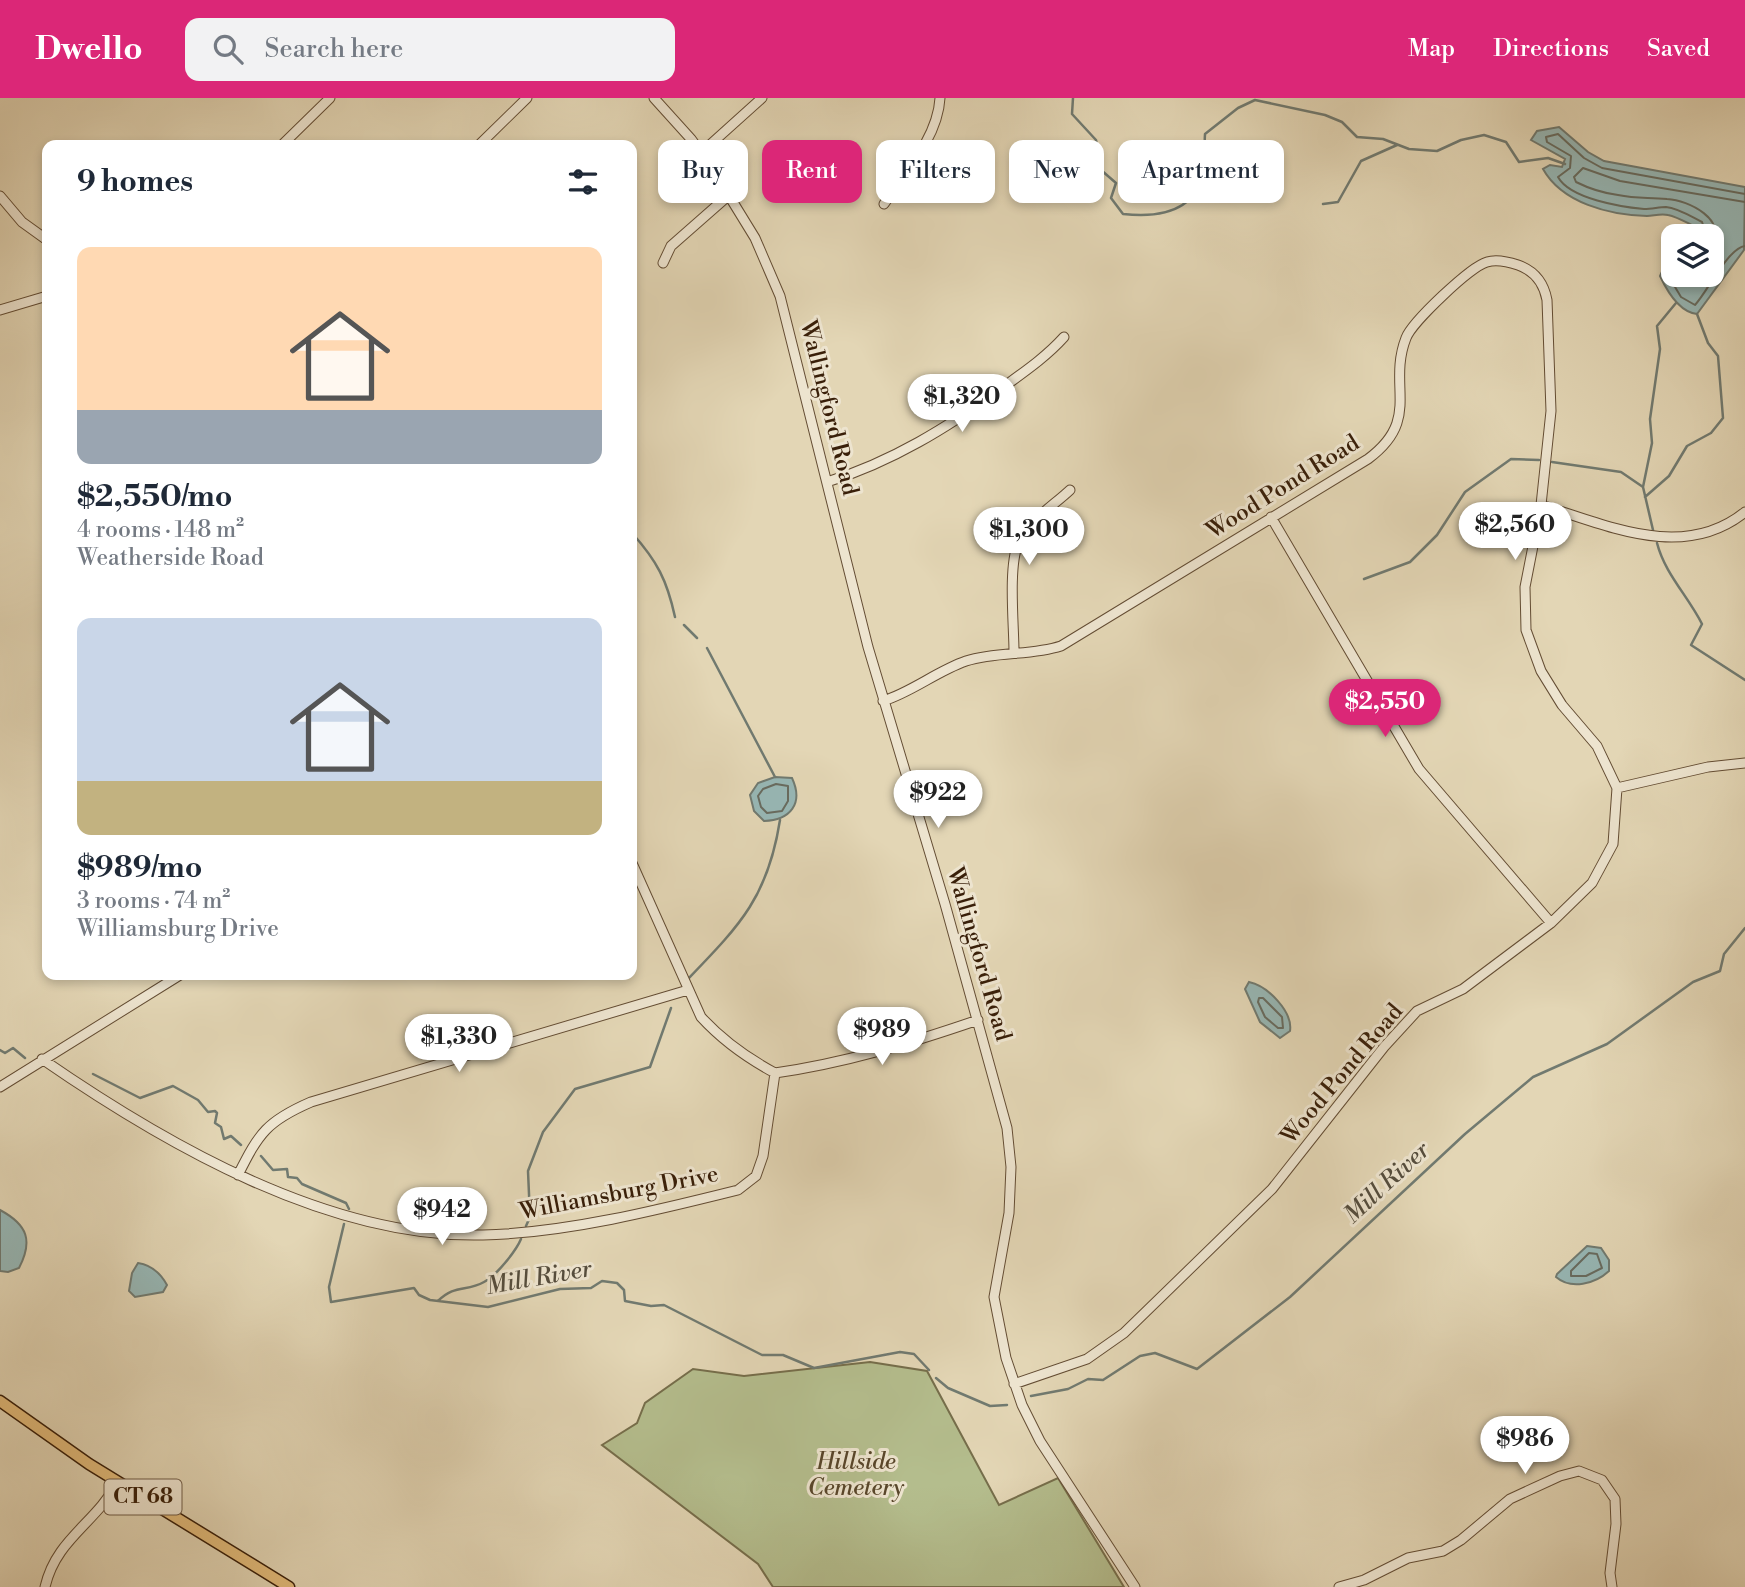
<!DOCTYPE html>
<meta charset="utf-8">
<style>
:root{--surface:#fff;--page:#f2f2f3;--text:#1f2937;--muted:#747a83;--accent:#db2777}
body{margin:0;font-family:"Libre Bodoni",serif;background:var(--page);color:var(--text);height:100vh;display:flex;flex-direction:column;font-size:26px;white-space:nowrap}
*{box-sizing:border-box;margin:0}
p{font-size:23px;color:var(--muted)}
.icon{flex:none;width:38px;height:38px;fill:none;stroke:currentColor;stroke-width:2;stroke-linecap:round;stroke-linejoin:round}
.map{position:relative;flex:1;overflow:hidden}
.drawer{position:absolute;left:42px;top:42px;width:595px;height:840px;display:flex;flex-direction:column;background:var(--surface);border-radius:14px;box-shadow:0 4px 10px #0003}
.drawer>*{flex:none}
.hud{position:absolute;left:658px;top:42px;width:665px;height:63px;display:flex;gap:14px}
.tools{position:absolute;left:1661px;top:126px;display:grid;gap:14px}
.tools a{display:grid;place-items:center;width:63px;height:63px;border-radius:14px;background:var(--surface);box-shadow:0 4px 10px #0003;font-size:35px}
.price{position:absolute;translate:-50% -60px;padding:0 16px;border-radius:24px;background:#fff;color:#222;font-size:23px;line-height:46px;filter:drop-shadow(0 2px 4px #0008)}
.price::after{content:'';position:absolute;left:50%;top:42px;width:21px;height:16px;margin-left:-10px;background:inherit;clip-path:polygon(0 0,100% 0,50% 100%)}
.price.active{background:var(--accent);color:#fff}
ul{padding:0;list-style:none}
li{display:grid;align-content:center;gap:14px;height:371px;padding:0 35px}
li span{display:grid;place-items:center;height:217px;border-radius:14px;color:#555}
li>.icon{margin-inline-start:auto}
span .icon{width:126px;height:126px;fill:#fffc;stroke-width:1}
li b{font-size:30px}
h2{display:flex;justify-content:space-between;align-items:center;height:84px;padding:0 35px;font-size:30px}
.chip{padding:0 24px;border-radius:14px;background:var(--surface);box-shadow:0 4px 10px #0003;font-size:24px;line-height:63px}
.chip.active{background:var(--accent);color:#fff}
header{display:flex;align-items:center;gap:42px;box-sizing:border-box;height:98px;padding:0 35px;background:var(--accent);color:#fff}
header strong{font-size:33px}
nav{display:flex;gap:38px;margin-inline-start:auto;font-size:24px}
.search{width:490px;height:63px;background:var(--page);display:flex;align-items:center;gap:18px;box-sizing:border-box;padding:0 24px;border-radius:14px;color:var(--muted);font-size:26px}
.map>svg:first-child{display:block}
</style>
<header>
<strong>Dwello</strong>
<div class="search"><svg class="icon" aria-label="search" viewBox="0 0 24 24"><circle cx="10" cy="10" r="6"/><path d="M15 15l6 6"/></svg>Search here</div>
<nav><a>Map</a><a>Directions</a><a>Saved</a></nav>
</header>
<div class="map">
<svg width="1745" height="1489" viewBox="0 0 1745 1489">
<rect width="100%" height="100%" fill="#e3d6b5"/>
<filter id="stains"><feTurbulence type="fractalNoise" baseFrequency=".00286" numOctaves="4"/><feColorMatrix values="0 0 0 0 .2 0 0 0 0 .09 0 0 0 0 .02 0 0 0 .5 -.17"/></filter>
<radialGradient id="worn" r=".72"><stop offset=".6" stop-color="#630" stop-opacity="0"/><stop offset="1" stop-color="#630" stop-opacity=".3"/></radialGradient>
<path fill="#b4bd8d" stroke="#766e4b" stroke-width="2" d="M870,1264L927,1273L999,1407L1058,1380L1124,1489H773L758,1466L602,1347L637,1325L645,1305L693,1271L744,1278Z"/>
<path fill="#97b7b5" stroke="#717a70" stroke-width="2" d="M1559,29L1588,54L1604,63L1745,89L1744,152L1697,216C1679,214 1667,193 1660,178L1664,169L1673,167V177H1712V138H1700L1698,130C1689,126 1678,119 1668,117C1661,115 1653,118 1647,118C1609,117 1562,105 1543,71L1550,67L1562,69L1565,61L1531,42L1537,33Z
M775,679L792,680C804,706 790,722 764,723L754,713L750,697L758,685Z
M1249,884C1268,888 1293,914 1290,933L1280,940L1260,924L1245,891Z
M0,1112C28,1127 33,1143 19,1170L8,1174L0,1173Z
M1587,1148L1601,1150L1609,1162V1173C1595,1186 1571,1192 1556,1179L1557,1176Z
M138,1165C151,1167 161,1176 167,1187L163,1194L135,1199L129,1193L132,1175Z"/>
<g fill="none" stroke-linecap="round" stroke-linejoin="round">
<path stroke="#686b5f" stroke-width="2" d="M1707,138L1702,124C1692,119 1678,110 1666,109C1659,109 1652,111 1644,111C1622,109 1570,101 1558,79L1570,70L1571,58L1547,44L1546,39L1558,36L1584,60L1602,70L1745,96
M1712,148C1728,122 1689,102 1667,101C1649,99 1637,101 1618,97C1602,95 1590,91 1576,84L1574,79L1583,70L1620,83L1745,104
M1673,175L1669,179L1681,199L1695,207C1708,193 1728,150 1745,148
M776,686L788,688V703L782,713L767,715L761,709L758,698L763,691Z
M1259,900H1263L1282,919L1283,930H1278L1265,919L1258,904Z
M1589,1155L1597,1156L1602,1170L1586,1178H1571V1173Z"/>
<path stroke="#717a70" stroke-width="2.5" d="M1073,0L1072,16L1096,42L1101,72L1116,85L1111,100L1123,116C1158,120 1194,115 1204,75C1206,67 1204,48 1205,36L1238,10L1255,2L1325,17L1342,24L1357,39L1383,41L1409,51L1437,53L1461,42L1484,37L1506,44L1519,64L1548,60L1565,66
M1323,106L1338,104L1361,63L1397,47
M1552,364L1621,374L1643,389
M1645,399L1669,378L1687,348L1711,335L1723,320L1718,258L1708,245L1697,216
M1653,432L1643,389L1652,345L1650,321L1660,251L1657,228L1676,205
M632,435C657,463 667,482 675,519
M1657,445C1665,476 1688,498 1702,526L1691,547L1745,582
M1364,481L1410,464L1437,437L1465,394L1511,361L1539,362
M684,527L697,540
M707,550L775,679
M688,881C740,827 768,799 780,722
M0,952L5,955L13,950L25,960
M93,976L140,1000L173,988L198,1002L208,1014L215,1013L217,1015L215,1025L221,1029L224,1041L231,1038L241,1047
M261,1058L273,1072L287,1071L288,1079L297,1080L302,1086L346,1105L349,1111
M344,1126L329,1189L331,1204L414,1190L419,1197L430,1202L488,1209L560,1191L591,1190L602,1183L617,1185L624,1192L625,1203L651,1208L664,1207L762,1257H783L814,1270L900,1254L914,1256L929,1272
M526,1128L530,1119L528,1073L543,1034L575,991L650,969L671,910
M438,1203C455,1186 466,1194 484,1184C496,1178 516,1153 521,1141
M936,1280L948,1290L990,1308L1007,1307
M1031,1298L1068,1291L1088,1281L1103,1282L1140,1258L1155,1255L1197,1271L1290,1199L1465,1036L1533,979L1607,946L1693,884L1720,873L1724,856L1745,830"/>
<defs>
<path id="minor" d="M654,0L691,41L712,70L755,140L780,198L868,549L945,806L1007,1030L1011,1069L1009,1115L994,1199L1006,1260L1022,1307L1040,1343L1135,1489
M282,47L330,0
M479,47L527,0
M702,54L762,0
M0,98L22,124L47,142
M884,106C905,75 938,39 940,0
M663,165L671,148L729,97
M0,212L47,198
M827,384C892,364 948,329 1002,290C1024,274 1046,259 1064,239
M1541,407C1607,427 1683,464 1745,414
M1271,419L1419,671L1551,825
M1014,554C1014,528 1008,469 1018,446C1027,424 1053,408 1070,392
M883,603C912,594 937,573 966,563C998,553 1030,558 1061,548L1368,361C1422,321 1387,289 1406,240C1412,224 1470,169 1487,164C1496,161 1509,164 1518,167C1535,173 1544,186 1547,202L1551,313L1541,407L1525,489L1526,532L1541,573L1562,607L1597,648L1617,690L1613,746L1592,785L1551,825L1463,891L1417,913L1384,949L1272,1091L1124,1235L1087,1261L1014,1286
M1617,690L1708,669L1745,665
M632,765L701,919C723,943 747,960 775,975
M42,961C165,1046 329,1141 483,1137C566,1135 658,1112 738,1092L756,1078L763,1058L775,975
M775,975C845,965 911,945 978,922
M0,989L180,877
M238,1077C259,1035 267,1023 311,1004L688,892
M45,1489C56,1441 95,1426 118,1384
M1339,1489L1364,1482L1408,1460L1443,1453L1461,1442L1510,1401L1560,1378L1579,1373L1602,1382L1615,1401L1616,1426L1610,1475L1612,1489"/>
<path id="major" d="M0,1303L89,1366L289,1489"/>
</defs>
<use href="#minor" stroke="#644d34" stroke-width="11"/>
<use href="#major" stroke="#391f09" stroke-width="13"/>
<use href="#minor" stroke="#ede4cf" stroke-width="9"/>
<use href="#major" stroke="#e2bb7a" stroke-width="10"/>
</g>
<g text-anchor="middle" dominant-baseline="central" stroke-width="6" stroke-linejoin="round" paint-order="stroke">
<rect fill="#ede4cf" stroke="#6f5a44" stroke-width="2" x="104.5" y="1381.5" width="77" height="35" rx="5"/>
<g font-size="21" font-weight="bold" fill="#391f09">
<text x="143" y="1399">CT 68</text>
</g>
<g font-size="23" fill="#391f09" stroke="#ede4cf">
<text transform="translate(829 310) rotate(76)">Wallingford Road</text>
<text transform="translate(1283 389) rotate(-32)">Wood Pond Road</text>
<text transform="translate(979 856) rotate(74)">Wallingford Road</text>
<text transform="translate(1342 976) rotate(-50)">Wood Pond Road</text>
<text transform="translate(619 1095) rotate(-11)">Williamsburg Drive</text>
</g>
<g font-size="23" font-style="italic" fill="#58462a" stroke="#ede4cf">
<text x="856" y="1364">Hillside<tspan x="856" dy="26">Cemetery</tspan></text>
</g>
<g font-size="24" font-style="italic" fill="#554d3d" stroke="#ede4cf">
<text transform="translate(1387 1085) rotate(-43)">Mill River</text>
<text transform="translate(539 1180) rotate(-10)">Mill River</text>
</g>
</g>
<rect width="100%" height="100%" filter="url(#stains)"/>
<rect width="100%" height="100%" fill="url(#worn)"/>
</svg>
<div class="tools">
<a><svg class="icon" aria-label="layers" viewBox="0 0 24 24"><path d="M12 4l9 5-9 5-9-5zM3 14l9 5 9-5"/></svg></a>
</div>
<b class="price" style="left:962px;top:336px">$1,320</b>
<b class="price" style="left:1515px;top:464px">$2,560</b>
<b class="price" style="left:1029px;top:469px">$1,300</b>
<b class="price active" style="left:1385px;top:641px">$2,550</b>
<b class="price" style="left:938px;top:732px">$922</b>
<b class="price" style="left:882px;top:969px">$989</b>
<b class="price" style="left:459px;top:976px">$1,330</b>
<b class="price" style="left:442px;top:1149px">$942</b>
<b class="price" style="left:1525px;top:1378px">$986</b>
<div class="hud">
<a class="chip">Buy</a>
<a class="chip active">Rent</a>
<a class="chip">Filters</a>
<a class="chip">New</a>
<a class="chip">Apartment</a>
</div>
<section class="drawer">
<h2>9 homes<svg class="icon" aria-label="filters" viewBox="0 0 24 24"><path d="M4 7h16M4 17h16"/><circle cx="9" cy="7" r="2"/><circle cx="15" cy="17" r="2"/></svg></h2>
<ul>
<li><span style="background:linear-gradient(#ffd9b3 75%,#9aa5b1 0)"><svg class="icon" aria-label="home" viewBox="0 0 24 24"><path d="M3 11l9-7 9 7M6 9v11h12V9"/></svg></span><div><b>$2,550/mo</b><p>4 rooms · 148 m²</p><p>Weatherside Road</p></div></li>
<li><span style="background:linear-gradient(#c9d6e8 75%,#c2b280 0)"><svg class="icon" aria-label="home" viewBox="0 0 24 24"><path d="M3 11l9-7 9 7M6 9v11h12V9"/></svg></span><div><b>$989/mo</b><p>3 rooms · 74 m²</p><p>Williamsburg Drive</p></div></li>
</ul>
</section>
</div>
